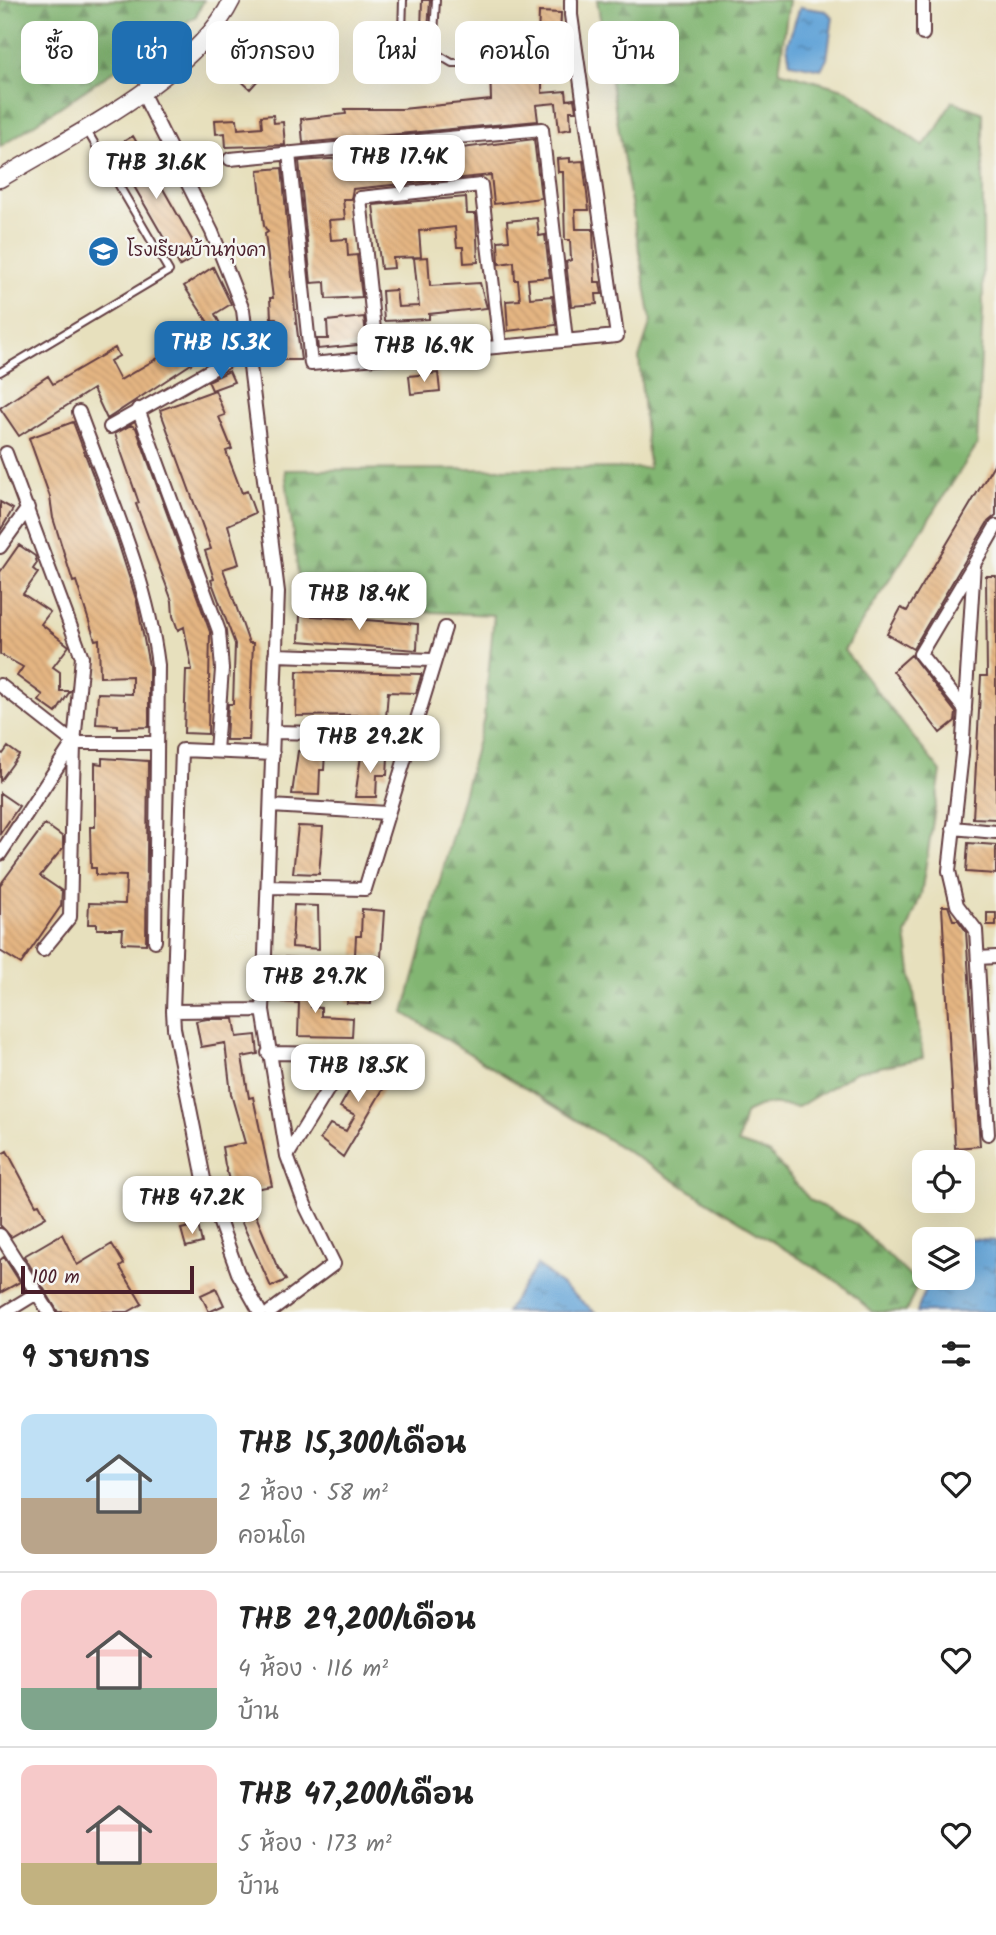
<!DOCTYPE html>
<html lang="th">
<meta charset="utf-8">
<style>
:root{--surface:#fff;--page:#f2f2f2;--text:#222;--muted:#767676;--line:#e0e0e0;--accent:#1f6fb2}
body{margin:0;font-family:Kalam,"Playpen Sans Thai",sans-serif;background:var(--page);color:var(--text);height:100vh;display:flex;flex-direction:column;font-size:26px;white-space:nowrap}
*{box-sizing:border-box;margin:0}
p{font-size:23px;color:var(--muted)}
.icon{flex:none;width:38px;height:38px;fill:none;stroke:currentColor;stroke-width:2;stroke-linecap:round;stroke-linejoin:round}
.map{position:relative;height:1312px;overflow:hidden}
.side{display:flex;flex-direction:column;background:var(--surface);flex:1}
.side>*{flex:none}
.guide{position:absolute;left:21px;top:21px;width:956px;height:63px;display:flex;gap:14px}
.buttons{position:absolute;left:912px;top:1150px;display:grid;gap:14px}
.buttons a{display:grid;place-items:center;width:63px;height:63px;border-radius:14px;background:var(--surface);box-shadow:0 7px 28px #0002;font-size:35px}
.scale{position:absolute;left:21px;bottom:18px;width:173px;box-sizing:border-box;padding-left:7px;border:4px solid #4a1f2b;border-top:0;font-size:19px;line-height:24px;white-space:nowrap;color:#4a1f2b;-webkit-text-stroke:5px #f6f6f2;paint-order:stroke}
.price{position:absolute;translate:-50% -60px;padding:0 16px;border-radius:14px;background:#fff;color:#222;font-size:23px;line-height:46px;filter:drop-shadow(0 2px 4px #0008)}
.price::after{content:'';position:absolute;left:50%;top:42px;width:21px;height:16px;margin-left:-10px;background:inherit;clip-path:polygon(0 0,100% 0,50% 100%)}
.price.on{background:var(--accent);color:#fff}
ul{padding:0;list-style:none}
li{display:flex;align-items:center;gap:21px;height:175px;padding:0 21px}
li+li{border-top:2px solid var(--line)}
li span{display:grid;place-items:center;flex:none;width:196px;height:140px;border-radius:14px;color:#555}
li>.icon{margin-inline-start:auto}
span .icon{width:84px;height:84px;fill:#fffc;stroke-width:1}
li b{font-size:30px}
h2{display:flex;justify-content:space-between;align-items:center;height:84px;padding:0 21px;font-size:30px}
.pill{padding:0 24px;border-radius:14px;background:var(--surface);box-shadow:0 7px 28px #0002;font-size:24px;line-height:63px}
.pill.on{background:var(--accent);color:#fff}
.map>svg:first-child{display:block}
</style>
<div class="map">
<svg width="996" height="1312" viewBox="0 0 996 1312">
<defs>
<pattern id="forest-firs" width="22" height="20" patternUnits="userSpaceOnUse" patternTransform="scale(1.75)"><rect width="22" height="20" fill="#82b672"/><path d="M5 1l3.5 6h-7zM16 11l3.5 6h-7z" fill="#6c935e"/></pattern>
<pattern id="water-ripples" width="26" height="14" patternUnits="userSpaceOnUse" patternTransform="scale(1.75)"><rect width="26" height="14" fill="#65a5d8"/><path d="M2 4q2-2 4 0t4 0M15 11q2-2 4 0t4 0" fill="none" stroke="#5586af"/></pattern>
<pattern id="building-back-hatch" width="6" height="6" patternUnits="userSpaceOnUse" patternTransform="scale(1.75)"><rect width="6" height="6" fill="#e4b582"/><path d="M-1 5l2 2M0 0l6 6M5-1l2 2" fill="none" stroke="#c59b70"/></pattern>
</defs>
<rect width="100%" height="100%" fill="#f6f6f2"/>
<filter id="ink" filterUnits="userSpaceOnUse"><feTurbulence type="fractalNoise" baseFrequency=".0143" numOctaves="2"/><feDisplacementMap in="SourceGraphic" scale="14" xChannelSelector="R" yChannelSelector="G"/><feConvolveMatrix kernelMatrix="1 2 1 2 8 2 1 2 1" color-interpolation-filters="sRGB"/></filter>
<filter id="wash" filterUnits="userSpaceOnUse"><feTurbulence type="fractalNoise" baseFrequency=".00686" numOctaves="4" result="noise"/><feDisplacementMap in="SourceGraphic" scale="28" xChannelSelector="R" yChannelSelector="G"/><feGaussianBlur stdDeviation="1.57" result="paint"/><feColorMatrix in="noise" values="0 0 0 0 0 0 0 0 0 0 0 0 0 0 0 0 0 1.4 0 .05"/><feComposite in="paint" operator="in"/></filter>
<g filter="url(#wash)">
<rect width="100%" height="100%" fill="#e7e0bd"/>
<path fill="url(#forest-firs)" stroke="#666a4e" stroke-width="2" d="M0,0H204L196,16L0,147Z
M597,0H789L779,71L847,90L923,146L938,127L952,101L983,113V307L977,445L844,650L941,772L921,894L906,935L923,1058L856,1072L798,1107L765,1104L745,1113L738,1143L769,1153L810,1200L854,1223L918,1284L906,1312H872L841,1284L404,1013L484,718L494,615L302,606L285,470L649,468L639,358L651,321Z"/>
<path fill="url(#water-ripples)" stroke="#586282" stroke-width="2" d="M800,7L826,11L833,17L827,59L821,69L790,63L787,45Z
M967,1239L996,1241V1312H917L929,1278H962L963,1243Z
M537,1265L595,1312H506Z"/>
<g id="blocks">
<path fill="url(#building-back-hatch)" d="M422,0H430L428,31H421Z
M539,12L561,13L559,67L537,66Z
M278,23L295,39L250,89L236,76Z
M542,66V93L566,91L567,100L574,99L576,111H570L571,129L559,131L556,103L536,105L538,121L303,143L301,119L346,114L345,109H402L491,100L490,69Z
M273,115L274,123L283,122L285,145L226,147L225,133L216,134L215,120L237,119L238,129L262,127L261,116Z
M133,136L200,254L180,266L112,148Z
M534,139L541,198L494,204L491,175L353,189L351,199H343L345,219L329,220L331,240L347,239L348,256L357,255L362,297L326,299L325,282L311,283L299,161L422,153Z
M570,158V162L583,161L589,210H575L576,229H593L595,282H600L602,294H596L597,304L571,306L566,262L571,260L570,240H565L563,172H558L557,159Z
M282,168L296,321L301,360H279L276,318H271L270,298H273L265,234L268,232L264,226L258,170Z
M466,197L467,214H476L478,262L464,263L463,247H457L455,227L419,231L421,257L393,258L394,268L381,269L373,205Z
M537,218L539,236L545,235L550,277L528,279L530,298L552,296L556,325L508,331L506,301L520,300L518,280H515L514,262L499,264L498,241L509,240L507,221Z
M428,257L430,286L480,283L487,308L429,314V319L384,321L382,291L396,290L398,307L419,306L414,258Z
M213,267L231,304L215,314L230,343L197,360L107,419L93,389L19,436L0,408L48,376L53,384L115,348L119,356L110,361L120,380L211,327L184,286Z
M364,317L367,344L318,349L317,339H328L327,321Z
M229,371L234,382L212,390L208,381Z
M438,373L440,391L411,394L409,376Z
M215,390L225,415L219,417L232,449L226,451L242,493L247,491L255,513L228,525L239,564L223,569L249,643H253L249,740H226L228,704H233L235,644L211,580L214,579L205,551L211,549L160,410Z
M73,422L117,539L137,602L149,666V727L118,728V725L96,724L98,693L132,694V676L100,677L99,639L95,640L76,581L73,582L53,518L50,497L29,438Z
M131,425L136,428L210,632L208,734L184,733L186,670H192L184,627L178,630L173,616L172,601L136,504L139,503L115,434Z
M996,461V515L988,522L913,649L887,634L901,608L907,611Z
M0,502L13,509L0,531Z
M19,545L35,556L37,563L33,569L38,573L23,594L50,612L41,624L69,646L53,667L60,672V691H70L56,713L39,701L43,695L17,676L23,667L0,654V572Z
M986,576H996V819L973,818L981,676H987Z
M300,615L418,624L417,650L299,641Z
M911,655L956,713L955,721L940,733L893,671Z
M297,671L421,674V676L416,693L388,692L386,718L359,715L296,716Z
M8,747L19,755L0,781V752L3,754Z
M298,751L325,752L324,770H320L319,795L292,794Z
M361,756L388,757L387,775H377L376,797H355Z
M102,758L148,761L146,944L122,943L123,929H97V924H88L89,903L125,904L126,876L96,875V868H91L90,827H95V763L102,764Z
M0,793L19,806L0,834Z
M45,824L63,837V848L40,876L62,891L61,906L21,964L0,951V885Z
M298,826L323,827L319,874L293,873Z
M968,843L996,845V874L966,872Z
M294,905L318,906L319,949L292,947Z
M942,906H948L953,920H958L966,931L980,1146L955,1148Z
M362,909L384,911L381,957L355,955L356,936H361Z
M987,913H996V925H987Z
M284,984L312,985L311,1007L321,1008V1016L353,1018L352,1037L298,1036L299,1003L283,1002Z
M347,985L372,986L371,1004L347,1003Z
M207,1019H234L237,1037L256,1035L258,1054L242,1057L249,1098L253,1097L272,1186L249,1190L256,1216L276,1264L286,1280L271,1287L238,1214L225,1165L222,1147L245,1143L231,1094L225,1043L201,1047L196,1021Z
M373,1049L383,1055L375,1071L389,1079L343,1157L320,1139L330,1124L346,1131L355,1115L340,1107Z
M7,1151L36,1205L39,1204L46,1217L11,1237L0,1225V1155Z
M198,1225L202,1243L186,1247L181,1229Z
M62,1234L77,1265L112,1244L124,1264L120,1267L142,1304L128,1312H58L24,1256Z
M4,1257L20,1282L0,1293V1260Z
M216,1288L224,1305L209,1312L201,1295Z"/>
</g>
</g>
<g filter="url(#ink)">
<use href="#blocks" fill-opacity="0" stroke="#623c41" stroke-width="2"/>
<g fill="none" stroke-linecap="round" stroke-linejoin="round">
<defs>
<path id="service" d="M403,0L402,33L452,63H521
M433,52L436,0
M0,372L169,271L86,129"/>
<path id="minor" d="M923,34V0
M142,92L212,232L243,310L278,592L263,1010L287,1156L305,1205L334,1264L270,1312
M289,153L311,364L617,336L571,15V0
M230,159L542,129L566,340
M377,358L360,198L481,185L500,346
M138,409L219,631L222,669L216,751
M79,412C109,495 147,577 158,665L155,941
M110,427L248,349
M6,453L82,657L74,743L70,917L43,950
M0,547L28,508
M275,655L433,660
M0,685L74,743H157
M965,710L920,654L972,567
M274,732L411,735
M271,806L387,813
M953,828L996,832
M0,854L73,743
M269,887L365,889L445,628
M978,958L996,957
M265,963L377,970
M173,1011L263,1010
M268,1053L341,1054L347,1058L287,1156
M988,1134L976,930L957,905L949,871L962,754L974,564L996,526
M0,1235L49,1312
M6,1312L37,1293
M260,1312L238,1273L204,1179L174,1028L173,1011L182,750L273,754"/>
<path id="tertiary" d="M0,179C71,136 195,76 232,0"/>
</defs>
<use href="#service" stroke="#623c41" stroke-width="10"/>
<use href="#minor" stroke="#623c41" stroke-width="16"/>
<use href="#tertiary" stroke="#623c41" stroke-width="19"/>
<use href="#service" stroke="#fff" stroke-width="6"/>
<use href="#minor" stroke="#fff" stroke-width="12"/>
<use href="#tertiary" stroke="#fff" stroke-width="16"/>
</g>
</g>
<defs>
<symbol id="school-disc" viewBox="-11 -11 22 22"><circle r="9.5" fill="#1f6fb2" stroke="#f6f6f2"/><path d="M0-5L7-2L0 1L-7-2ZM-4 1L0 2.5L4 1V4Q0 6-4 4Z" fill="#fff"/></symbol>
</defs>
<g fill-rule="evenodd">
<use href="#school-disc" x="86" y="234" width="35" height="35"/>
</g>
<g text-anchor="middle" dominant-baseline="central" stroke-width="5" stroke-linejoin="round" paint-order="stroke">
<g font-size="18" fill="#4a1f2b" stroke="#f6f6f2" text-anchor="start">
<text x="127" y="251">โรงเรียนบ้านทุ่งคา</text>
</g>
</g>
</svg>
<div class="buttons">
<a><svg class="icon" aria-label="locate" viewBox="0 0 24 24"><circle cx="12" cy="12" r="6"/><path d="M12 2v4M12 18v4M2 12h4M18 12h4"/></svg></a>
<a><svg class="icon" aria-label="layers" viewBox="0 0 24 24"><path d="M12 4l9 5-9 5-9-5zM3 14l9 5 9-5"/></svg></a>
</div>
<div class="scale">100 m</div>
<b class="price" style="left:399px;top:195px">THB 17.4K</b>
<b class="price" style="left:156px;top:201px">THB 31.6K</b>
<b class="price on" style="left:221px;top:381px">THB 15.3K</b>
<b class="price" style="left:424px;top:384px">THB 16.9K</b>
<b class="price" style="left:359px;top:632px">THB 18.4K</b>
<b class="price" style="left:370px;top:775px">THB 29.2K</b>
<b class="price" style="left:315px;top:1015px">THB 29.7K</b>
<b class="price" style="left:358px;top:1104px">THB 18.5K</b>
<b class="price" style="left:192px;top:1236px">THB 47.2K</b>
<div class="guide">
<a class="pill">ซื้อ</a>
<a class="pill on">เช่า</a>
<a class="pill">ตัวกรอง</a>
<a class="pill">ใหม่</a>
<a class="pill">คอนโด</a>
<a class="pill">บ้าน</a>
</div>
</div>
<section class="side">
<h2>9 รายการ<svg class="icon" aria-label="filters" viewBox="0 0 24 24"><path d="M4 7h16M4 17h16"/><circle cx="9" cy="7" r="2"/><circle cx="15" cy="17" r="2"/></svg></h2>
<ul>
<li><span style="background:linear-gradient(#bfe0f5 60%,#b9a48a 0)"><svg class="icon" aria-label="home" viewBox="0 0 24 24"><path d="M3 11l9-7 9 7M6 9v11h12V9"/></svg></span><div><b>THB 15,300/เดือน</b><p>2 ห้อง · 58 m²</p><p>คอนโด</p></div><svg class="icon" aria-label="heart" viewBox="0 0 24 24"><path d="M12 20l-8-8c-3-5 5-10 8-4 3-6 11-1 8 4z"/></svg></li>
<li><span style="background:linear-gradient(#f6c9c9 70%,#7fa58c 0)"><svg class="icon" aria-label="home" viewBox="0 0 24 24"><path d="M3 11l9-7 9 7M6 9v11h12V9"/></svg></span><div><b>THB 29,200/เดือน</b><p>4 ห้อง · 116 m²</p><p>บ้าน</p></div><svg class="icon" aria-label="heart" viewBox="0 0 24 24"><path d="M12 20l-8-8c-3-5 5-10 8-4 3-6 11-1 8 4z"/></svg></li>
<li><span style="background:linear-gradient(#f6c9c9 70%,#c2b280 0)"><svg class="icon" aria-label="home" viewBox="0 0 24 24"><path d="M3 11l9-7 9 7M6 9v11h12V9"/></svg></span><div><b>THB 47,200/เดือน</b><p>5 ห้อง · 173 m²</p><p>บ้าน</p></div><svg class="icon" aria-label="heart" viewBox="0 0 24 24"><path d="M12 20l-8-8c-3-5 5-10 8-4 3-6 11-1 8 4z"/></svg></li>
</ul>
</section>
